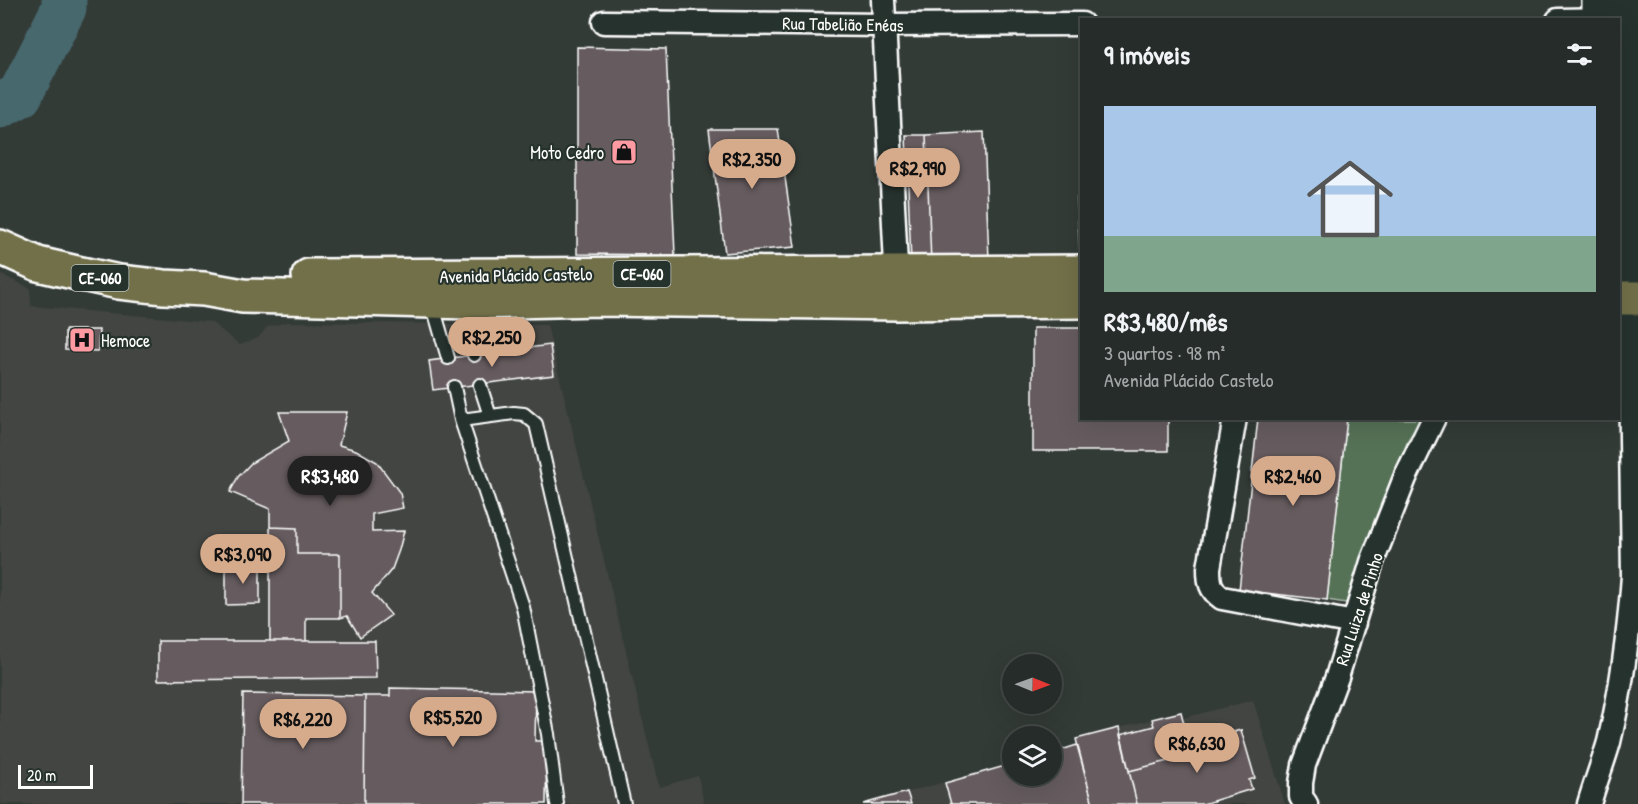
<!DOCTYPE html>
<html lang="pt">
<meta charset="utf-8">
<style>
:root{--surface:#262c29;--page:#323835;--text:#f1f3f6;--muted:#a4a7a8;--line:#424846;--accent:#d6ab8b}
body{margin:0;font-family:"Patrick Hand",sans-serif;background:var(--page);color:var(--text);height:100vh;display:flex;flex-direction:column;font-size:22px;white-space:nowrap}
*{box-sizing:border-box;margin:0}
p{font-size:20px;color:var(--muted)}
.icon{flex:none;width:33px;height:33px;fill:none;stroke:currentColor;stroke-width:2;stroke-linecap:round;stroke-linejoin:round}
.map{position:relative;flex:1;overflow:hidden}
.drawer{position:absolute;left:1080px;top:18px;width:540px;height:402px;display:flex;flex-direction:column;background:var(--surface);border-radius:0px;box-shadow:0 6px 24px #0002,0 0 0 2px var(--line)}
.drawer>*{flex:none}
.needle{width:39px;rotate:91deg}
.tools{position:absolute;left:1002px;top:654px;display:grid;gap:12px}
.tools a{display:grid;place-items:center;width:60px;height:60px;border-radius:50%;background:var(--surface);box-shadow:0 6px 24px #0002,0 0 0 2px var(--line);font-size:30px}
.scale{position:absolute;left:18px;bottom:15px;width:75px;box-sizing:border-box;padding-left:6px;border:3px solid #fff;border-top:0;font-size:16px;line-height:21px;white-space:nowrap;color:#fff;-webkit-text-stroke:4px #26332d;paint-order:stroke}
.price{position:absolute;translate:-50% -51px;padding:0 14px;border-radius:21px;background:var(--accent);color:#111;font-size:20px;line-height:39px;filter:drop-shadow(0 2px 3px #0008)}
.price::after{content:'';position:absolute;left:50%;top:36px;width:18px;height:14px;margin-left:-9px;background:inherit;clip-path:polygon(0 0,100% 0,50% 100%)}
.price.selected{background:#222;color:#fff}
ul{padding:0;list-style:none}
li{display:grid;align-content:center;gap:12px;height:318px;padding:0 24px}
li+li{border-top:2px solid var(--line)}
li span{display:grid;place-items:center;height:186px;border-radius:0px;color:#555}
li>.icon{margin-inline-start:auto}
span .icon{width:108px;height:108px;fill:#fffc;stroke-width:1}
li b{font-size:26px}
h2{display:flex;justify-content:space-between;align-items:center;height:72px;padding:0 24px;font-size:26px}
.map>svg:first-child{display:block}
</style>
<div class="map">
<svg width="1638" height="804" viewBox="0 0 1638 804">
<rect width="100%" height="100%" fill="#333b37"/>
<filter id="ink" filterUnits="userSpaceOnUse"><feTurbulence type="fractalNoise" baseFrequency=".0167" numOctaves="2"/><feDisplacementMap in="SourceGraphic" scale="12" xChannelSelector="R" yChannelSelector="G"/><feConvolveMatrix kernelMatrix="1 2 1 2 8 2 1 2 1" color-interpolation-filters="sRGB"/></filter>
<g filter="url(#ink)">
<path fill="#424543" d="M0,274L30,288L31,306L211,322L240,345L258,338L267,327L287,322L547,325L659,787L698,776L704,804H0Z
M1253,700L1285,804H863L1012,764V776H1052V753L1077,745L1076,739L1181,712L1183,718Z"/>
<path fill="#557157" stroke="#aab8ab" stroke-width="1.5" d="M1347,419H1422L1409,438L1375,519L1346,603L1327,600Z"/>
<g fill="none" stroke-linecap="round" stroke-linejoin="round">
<path stroke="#46676d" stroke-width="45" d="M0,106L20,95L64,8V0"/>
</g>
<path fill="#665b5f" stroke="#fff" stroke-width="1.5" d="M577,47L666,49L675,255L577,254Z
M709,129H778L795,247L725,253Z
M984,132L989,260L931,263L926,135Z
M906,135H926L931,263H911Z
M1077,198H1082V255H1080Z
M1033,328H1082V418H1168V451H1033Z
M65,330H99L98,351L65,350Z
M550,345L554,375L433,390L429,361Z
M279,412H347L339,445L356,450L377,462L400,493L403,508L372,514V532L404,531L399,550L392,569L372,593L391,615L360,637L347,616L340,618V554H297V528L270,527V509L230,492L238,477L251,463L289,441Z
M1258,418H1347L1327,600L1239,590Z
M270,527L297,528V554H340V618H306V641H270Z
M260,565V604L226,605V566Z
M158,641H375L376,678L158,680Z
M390,688L536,691L535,741H547L546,804H364L365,696H390Z
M243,694L365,696L364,804H241Z
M1181,712L1192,755L1129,771L1120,735L1154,726L1152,719Z
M1119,728L1137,804H1093L1076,739Z
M1241,730L1255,778L1249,780L1252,789L1203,804H1137L1129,771L1192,755L1190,743Z
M1077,745L1093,804H951L945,783L1012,764V776H1052V753Z
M907,792L911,804H863Z"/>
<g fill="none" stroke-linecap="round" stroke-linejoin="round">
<defs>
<path id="lane" d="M468,302L474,355
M432,303L448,358
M480,385L490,416
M454,387L461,420L523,607L548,734L557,804
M461,420L514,413L524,414L536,424L624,804"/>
<path id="street" d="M883,0L897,286
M1558,20L1613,19
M604,22L884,25L1082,24
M1235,418L1209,568C1209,582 1210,590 1222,598L1354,623
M1306,804L1301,797V783L1304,765L1337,677L1372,562L1405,478L1434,418
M1589,804C1595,783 1603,763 1609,742C1622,687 1629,632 1633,576L1629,298"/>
<path id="secondary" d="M1629,0V298
M1599,20V0"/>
<path id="primary" d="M0,247L38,264L77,273L119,282L164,287L204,289L243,296L468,302L600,299L897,303L1082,301
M309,276L1082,272
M1618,298H1638"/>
</defs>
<use href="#lane" stroke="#fff" stroke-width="16"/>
<use href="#street" stroke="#fff" stroke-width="27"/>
<use href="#secondary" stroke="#fff" stroke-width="38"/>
<use href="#primary" stroke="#fff" stroke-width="38"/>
<use href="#lane" stroke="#26332d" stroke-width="12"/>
<use href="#street" stroke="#26332d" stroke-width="22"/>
<use href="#secondary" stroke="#26332d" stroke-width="33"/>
<use href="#primary" stroke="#71704a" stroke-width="33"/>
</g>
</g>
<defs>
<symbol id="shop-square" viewBox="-11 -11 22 22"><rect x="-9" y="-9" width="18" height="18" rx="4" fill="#ff9aa2" stroke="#26332d"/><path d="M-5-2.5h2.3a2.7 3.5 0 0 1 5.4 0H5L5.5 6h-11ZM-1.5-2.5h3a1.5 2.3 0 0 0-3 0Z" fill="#111"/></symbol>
<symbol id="hospital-square" viewBox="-11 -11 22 22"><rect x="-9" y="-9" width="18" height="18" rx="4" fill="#ff9aa2" stroke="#26332d"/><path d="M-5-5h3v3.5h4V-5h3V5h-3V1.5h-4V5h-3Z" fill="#111"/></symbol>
</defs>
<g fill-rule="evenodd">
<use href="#shop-square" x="609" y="137" width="30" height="30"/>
<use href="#hospital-square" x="67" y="325" width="30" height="30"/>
</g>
<g text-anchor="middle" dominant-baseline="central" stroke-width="4.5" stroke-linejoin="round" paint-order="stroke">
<g fill="#26332d" stroke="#bec2c0" stroke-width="1.5">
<rect x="613.5" y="261" width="57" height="26" rx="4.5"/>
<rect x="71.5" y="265" width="57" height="26" rx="4.5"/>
</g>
<g font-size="16" font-weight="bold" fill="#fff">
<text x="642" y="274">CE-060</text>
<text x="100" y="278">CE-060</text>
</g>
<g font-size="18" fill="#fff" stroke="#26332d">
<text transform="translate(843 24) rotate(1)">Rua Tabelião Enéas</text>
<text transform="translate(516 275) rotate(-1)">Avenida Plácido Castelo</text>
<text transform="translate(1359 609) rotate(-72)">Rua Luiza de Pinho</text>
</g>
<g font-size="18" fill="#fff" stroke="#26332d" text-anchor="end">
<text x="604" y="152">Moto Cedro</text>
<text x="101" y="340" text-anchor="start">Hemoce</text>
</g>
</g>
</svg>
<div class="tools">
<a><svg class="needle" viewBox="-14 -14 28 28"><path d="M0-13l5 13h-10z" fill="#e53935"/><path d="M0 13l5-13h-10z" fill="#a4a7a8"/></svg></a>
<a><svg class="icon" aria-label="layers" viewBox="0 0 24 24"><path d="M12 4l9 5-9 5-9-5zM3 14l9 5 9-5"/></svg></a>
</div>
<div class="scale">20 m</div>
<b class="price" style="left:752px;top:190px">R$2,350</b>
<b class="price" style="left:918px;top:199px">R$2,990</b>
<b class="price" style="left:492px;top:368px">R$2,250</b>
<b class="price selected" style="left:330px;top:507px">R$3,480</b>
<b class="price" style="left:1293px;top:507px">R$2,460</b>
<b class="price" style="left:243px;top:585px">R$3,090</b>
<b class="price" style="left:453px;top:748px">R$5,520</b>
<b class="price" style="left:303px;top:750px">R$6,220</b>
<b class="price" style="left:1197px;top:774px">R$6,630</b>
<section class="drawer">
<h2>9 imóveis<svg class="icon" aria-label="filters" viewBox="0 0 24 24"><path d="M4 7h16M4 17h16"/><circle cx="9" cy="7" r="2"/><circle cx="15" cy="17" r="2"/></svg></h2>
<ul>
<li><span style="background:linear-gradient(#a9c7e8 70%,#7fa58c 0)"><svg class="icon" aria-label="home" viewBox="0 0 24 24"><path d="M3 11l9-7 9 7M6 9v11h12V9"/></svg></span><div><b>R$3,480/mês</b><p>3 quartos · 98 m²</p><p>Avenida Plácido Castelo</p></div></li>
</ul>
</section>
</div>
